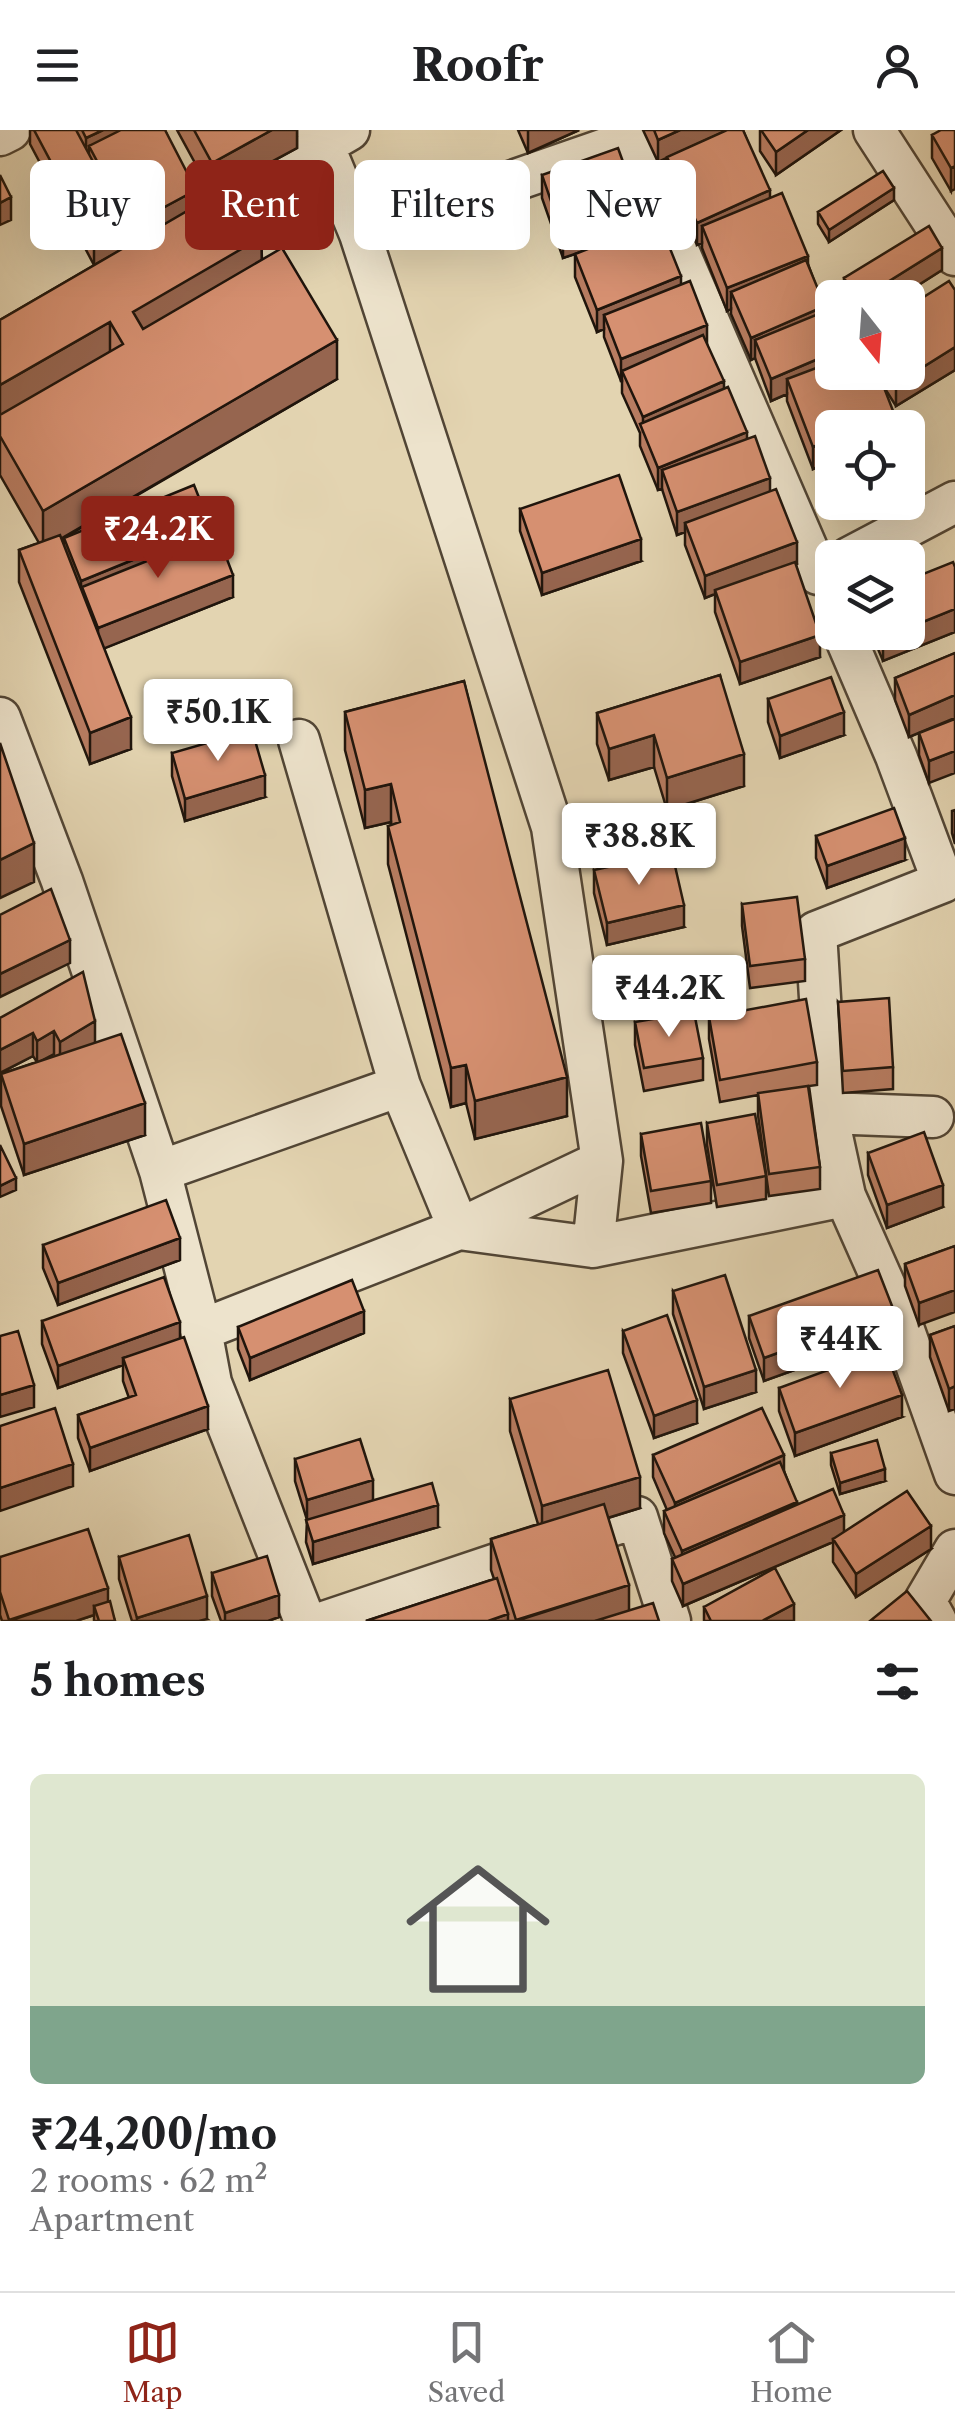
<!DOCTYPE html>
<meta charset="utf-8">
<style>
:root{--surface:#fff;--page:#f6f6f6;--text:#202124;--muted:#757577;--line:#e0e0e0;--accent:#8f2418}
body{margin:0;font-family:"Libre Caslon Text",serif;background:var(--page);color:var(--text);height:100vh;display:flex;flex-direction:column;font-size:38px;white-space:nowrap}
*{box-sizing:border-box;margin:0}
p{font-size:32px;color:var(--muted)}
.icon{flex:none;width:55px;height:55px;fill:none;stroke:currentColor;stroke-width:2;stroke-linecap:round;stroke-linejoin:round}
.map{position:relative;height:1491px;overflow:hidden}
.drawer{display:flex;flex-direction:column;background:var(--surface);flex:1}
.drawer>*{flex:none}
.banner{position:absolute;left:30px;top:30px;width:895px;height:90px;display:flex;gap:20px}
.needle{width:65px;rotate:163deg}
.tools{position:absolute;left:815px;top:150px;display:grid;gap:20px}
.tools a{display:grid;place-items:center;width:110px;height:110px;border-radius:15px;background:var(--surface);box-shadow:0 10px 40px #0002;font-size:50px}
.price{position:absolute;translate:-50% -85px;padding:0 22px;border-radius:10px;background:#fff;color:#222;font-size:32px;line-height:65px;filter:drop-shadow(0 2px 5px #0008)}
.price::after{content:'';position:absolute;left:50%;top:60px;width:30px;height:22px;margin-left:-15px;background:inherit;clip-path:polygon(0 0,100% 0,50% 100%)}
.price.current{background:var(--accent);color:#fff}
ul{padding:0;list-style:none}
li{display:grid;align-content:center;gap:20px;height:530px;padding:0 30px}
li span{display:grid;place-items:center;height:310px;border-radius:15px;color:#555}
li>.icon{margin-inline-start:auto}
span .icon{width:180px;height:180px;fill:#fffc;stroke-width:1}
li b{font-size:42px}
h2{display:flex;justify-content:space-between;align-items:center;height:120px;padding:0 30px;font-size:42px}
.tag{padding:0 35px;border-radius:15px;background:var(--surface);box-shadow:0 10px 40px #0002;font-size:35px;line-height:90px}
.tag.current{background:var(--accent);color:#fff}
header{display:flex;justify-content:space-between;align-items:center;height:130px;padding:0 30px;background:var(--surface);font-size:45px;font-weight:800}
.tab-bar{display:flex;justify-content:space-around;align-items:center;height:140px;border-top:2px solid var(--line);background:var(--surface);font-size:28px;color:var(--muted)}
.tab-bar a{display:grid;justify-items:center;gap:5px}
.tab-bar .current{color:var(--accent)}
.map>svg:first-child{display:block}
</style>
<header><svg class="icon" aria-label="menu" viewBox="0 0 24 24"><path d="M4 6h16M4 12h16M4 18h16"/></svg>Roofr<svg class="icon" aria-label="person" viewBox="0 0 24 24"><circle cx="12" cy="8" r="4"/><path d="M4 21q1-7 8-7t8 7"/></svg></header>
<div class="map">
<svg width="955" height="1491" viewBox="0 0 955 1491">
<rect width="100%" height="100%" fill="#e3d4b1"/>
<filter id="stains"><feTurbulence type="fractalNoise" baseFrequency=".002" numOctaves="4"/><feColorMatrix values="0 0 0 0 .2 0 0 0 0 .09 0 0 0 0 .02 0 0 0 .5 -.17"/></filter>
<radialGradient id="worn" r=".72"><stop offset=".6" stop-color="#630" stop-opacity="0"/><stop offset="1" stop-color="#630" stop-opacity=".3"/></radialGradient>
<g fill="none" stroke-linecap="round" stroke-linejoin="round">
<defs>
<path id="minor" d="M317,0L360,104L552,697L602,1031L593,1117
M626,0L818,444
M874,0L955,125
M0,5L10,0
M203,85L349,0
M360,104L631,10
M849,428L955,372
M843,502L896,626L943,752L816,802L827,983L845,1066L901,1192L955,1344
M0,588L62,751L160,1041L201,1200L211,1253L305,1491
M299,610L400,956L459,1099L593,1117L845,1066
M827,983L933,987
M160,1041L400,956
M201,1200L459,1099L602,1031
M327,1491L637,1387L670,1491
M936,1491L925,1471L955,1420"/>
</defs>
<use href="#minor" stroke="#514535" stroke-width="45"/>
<use href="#minor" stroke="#ede3cc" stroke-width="40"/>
</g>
<path fill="#b87c61" stroke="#20150c" stroke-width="2.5" d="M30,0H165L196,76L261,104L262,130L337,249L62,409L64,414V408L211,405L233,467L104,518L131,619L90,634L19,452V420L39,413L0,345V190L112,125L94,135L30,14Z
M177,0H297V18L212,64Z
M518,0H579L528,23Z
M643,0H743L770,68L808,134L825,181L832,242H908L955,160V240L896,276L882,254L895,298L813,339L787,271V264L771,271L755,228L751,230L731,184V179L727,181L702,118V113L697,115L667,49V28L658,32Z
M760,0H841L776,45L760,21Z
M955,0L951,61L932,28V5Z
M542,45L640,99L681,155L707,215L724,259L770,361L797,434L796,435L820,527L740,554L715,482V464L705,468L685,415V402L677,405L662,359L658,360L640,316V303L622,263V251H621L604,207V199L597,202L575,147V124L578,123L563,128L542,68Z
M894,70L829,112L818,94V82Z
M942,140L898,168H844V148Z
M520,379L641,431L542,465L520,401Z
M955,437V502L883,531L871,502H908Z
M955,523V588L909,607L895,570V548Z
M720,545L744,656L667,680L654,637L609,650L597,614V583Z
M464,551L567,986L475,1009L466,973L451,977L388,734V696L391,695V692L365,698L345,620V582Z
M768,569L844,605L780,628L768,592Z
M955,589L929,653L919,625V603Z
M172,623L265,667L185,691L172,646Z
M955,680V714L952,703V681Z
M816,706L905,730L827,758L816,728Z
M594,740L684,797L607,815L594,763Z
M742,774L805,829V851L750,858L742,796Z
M838,872L893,937V959L843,963Z
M709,887L817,932V955L809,956L820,1037V1059L769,1066L758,985V965L720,972L709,909Z
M0,888L95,913L145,1005L24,1045L1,976V944L37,932L33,926L0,943Z
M635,892L703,928V950L644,961L635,915Z
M707,993L766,1046V1069L717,1077L707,1015Z
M641,1004L711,1051V1073L651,1083L641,1026Z
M868,1023L943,1077L887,1098L868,1045Z
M43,1115L180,1130L58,1175L43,1138Z
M955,1116L919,1195L905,1156V1134Z
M673,1161L756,1262L704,1279L673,1184Z
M749,1186L894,1204L764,1251L749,1208Z
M42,1191L180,1208L208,1299L90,1341L78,1308V1285L129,1268L123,1251V1235L58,1258L42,1214Z
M955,1196L949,1281L930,1227V1205Z
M238,1197L364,1203L250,1250L238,1219Z
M623,1201L697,1293L654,1308L623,1223Z
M779,1258L902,1287L795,1326L779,1281Z
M510,1269L640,1378L608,1388L629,1480L659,1491H366L494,1449L491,1440V1409L538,1394L510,1301Z
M831,1323L885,1351L840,1364L831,1335Z
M653,1325L784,1341L797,1375L844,1402L931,1419L856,1467L833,1432V1412L683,1476L672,1451V1429L675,1427L664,1403V1381L667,1380L653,1347Z
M295,1329L373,1370L438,1397L313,1434L306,1412L307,1390L295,1351Z
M0,1427L108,1472L115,1491H94V1485L76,1491H2L0,1485Z
M119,1427L207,1489L132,1491L119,1449Z
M212,1443L279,1487L268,1491H221L212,1466Z
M704,1477L794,1491H704Z"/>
<path fill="#96654f" stroke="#20150c" stroke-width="2.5" d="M103,0H147L89,16V29L86,31V8Z
M272,0H297V18L212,64V33Z
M528,0H579L528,23Z
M680,0H728L658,32V10Z
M808,0H841L776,45V22Z
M955,36V59L951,61V38Z
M894,58V70L829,112V100Z
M196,60V82L131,117V95Z
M770,60V82L702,96V113L697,115V93Z
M11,67V90L0,95V73Z
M640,79V102L563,128V106Z
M261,81L262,145L133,221V182L250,87Z
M127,95V117L94,135V113Z
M942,118V140L898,168H862Z
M808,126V148L731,162V179L727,181V158Z
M681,146V169L604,185V199L597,202V180Z
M825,176V198L755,210V228L751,230V208Z
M110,192V230L0,294V255Z
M707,195V218L622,241V251H621V229Z
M337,210V249L43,419V381Z
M955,217V240L896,276V254Z
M832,223V242L787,249V264L771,271V249Z
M724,251V274L643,301V287Z
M895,286V298H863Z
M747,302V325L662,340V359L658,360V338Z
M832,309V331L813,339V317Z
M770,348V370L685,393V402L677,405V382Z
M211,398V421L81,473V451Z
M641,409V431L542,465V443Z
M797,412V434L717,464L715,460V464L705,468V446Z
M233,445V467L98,521V498Z
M955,479V502L883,531V508L897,502H908V498Z
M820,505V527L740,554V532Z
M955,565V588L909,607V585Z
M844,582V605L780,628V606Z
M131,587V619L90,634V603Z
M654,605V637L609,650V619Z
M955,621V643L929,653V631Z
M744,624V656L667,680V648Z
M265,645V667L185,691V669Z
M391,654V692L365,698V660Z
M905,708V730L827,758V736Z
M34,713V752L0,768V730Z
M684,775V797L607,815V793Z
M70,810V833L0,867V844Z
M95,891V913L60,934V912Z
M54,901V924L37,933V911Z
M33,903V926L0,943V920Z
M466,935V973L451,977V938Z
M567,947V986L475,1009V971Z
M145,973V1005L24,1045V1014Z
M16,1048V1060L0,1067V1056Z
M943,1055V1077L887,1098V1075Z
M180,1108V1130L58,1175V1153Z
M955,1160V1182L919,1195V1173Z
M364,1181V1203L250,1250V1228Z
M894,1181V1204L764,1251V1228Z
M180,1192V1214L123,1228V1235L58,1258V1236Z
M756,1240V1262L704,1279V1257Z
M34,1255V1277L0,1287V1265Z
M955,1256V1279L949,1281V1259Z
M902,1265V1287L795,1326V1303Z
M697,1270V1293L654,1308V1286Z
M208,1276V1299L90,1341V1318Z
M784,1325V1348L675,1396V1373Z
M73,1334V1356L0,1381V1358Z
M885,1339V1351L840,1364V1353Z
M640,1347V1378L542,1408V1376Z
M373,1350V1372L307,1392V1370Z
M797,1372V1394L682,1444V1421Z
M438,1375V1397L313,1434V1412Z
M844,1385V1408L833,1409V1412L683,1476V1454Z
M931,1396V1419L856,1467V1444Z
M629,1455V1486L613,1491H516Z
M108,1458V1481L94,1476V1485L76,1491H9Z
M279,1465V1487L268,1491H225V1483Z
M207,1466V1489L199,1491H137V1488Z
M794,1474V1491H762Z
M508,1484V1491H488Z"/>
<path fill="#d69071" stroke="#20150c" stroke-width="2.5" d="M34,0H76L127,95L94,113Z
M82,0H103L86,8Z
M121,0H165L196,60L131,95L89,16Z
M194,0H272L212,33Z
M654,0H680L658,10Z
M727,0H743L770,60L697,93L667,27Z
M761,0H808L776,22Z
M941,0H955V36L951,38L932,5Z
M618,18L640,79L563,106L542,45Z
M883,41L894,58L829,100L818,82Z
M0,45L11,67L0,73Z
M242,49L261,81L250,87L262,107L133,182L143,199L282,118L337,210L43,381L0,306V285L123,214L110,192L0,255V190Z
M782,63L808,126L727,158L702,96Z
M659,91L681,146L597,180L575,124Z
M929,96L942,118L862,168H856L844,148Z
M806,130L825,176L751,208L731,162Z
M690,151L707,195L621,229L604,185Z
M949,151L955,160V217L896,254L889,242H908V177Z
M828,180L832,189V223L771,249L755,210Z
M703,205L724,251L643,287L622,241Z
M832,232V242H878L895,286L863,298H832V309L813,317L787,249Z
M728,257L747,302L658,338L640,294Z
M755,306L770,348L677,382L662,340Z
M619,345L641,409L542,443L520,379Z
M194,355L211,398L81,451L64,408Z
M776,359L797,412L705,446L685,393Z
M217,403L233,445L98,498L82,457Z
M60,405L131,587L90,603L19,420Z
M795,432L820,505L740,532L715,460Z
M953,432L955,437V479L908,498V450Z
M880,502H897L883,508Z
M955,523V565L909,585L895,548Z
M720,545L744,624L667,648L654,605L609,619L597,583Z
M831,547L844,582L780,606L768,569Z
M464,551L567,947L475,971L466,935L451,938L388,696L400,692L391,654L365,660L345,582Z
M955,589V621L929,631L919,603Z
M252,600L265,645L185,669L172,623Z
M0,613L34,713L0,730Z
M894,678L905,708L827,736L816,706Z
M672,723L684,775L607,793L594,740Z
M51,759L70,810L0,844V785Z
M797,767L805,829L750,836L742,774Z
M83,842L95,891L60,912L54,901L37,911L33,903L0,920V888Z
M889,868L893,937L843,941L838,872Z
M806,869L817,932L720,950L709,887Z
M694,882L703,928L644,938L635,892Z
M121,904L145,973L24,1014L1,944Z
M808,956L820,1037L769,1044L758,963Z
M755,984L766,1046L717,1055L707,993Z
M701,993L711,1051L651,1061L641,1004Z
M924,1002L943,1055L887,1075L868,1023Z
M0,1015L16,1048L0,1056Z
M166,1070L180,1108L58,1153L43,1115Z
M955,1116V1160L919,1173L905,1134Z
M878,1140L894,1181L764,1228L749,1186Z
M725,1145L756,1240L704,1257L673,1161Z
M164,1147L180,1192L58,1236L42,1191Z
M352,1150L364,1181L250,1228L238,1197Z
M667,1185L697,1270L654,1286L623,1201Z
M955,1196V1256L949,1259L930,1205Z
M18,1201L34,1255L0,1265V1206Z
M184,1207L208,1276L90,1318L78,1285L136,1265L123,1228Z
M885,1219L902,1265L795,1303L779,1258Z
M608,1240L640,1347L542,1376L510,1269Z
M55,1278L73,1334L0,1358V1296Z
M762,1278L784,1325L675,1373L653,1325Z
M360,1309L373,1350L307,1370L295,1329Z
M877,1310L885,1339L840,1353L831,1323Z
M780,1332L797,1372L682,1421L664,1381Z
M432,1353L438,1375L313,1412L306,1390Z
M833,1359L844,1385L683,1454L672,1429Z
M907,1361L931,1396L856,1444L833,1409Z
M604,1374L629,1455L516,1490L491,1409Z
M88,1399L108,1458L9,1490L0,1462V1427Z
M189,1405L207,1466L137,1488L119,1427Z
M267,1426L279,1465L225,1483L212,1443Z
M775,1438L794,1474L762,1491H711L704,1477Z
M497,1448L508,1484L488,1491H366Z
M907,1461L931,1491H870Z
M110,1471L115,1491H99L94,1476Z
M653,1473L659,1491H595Z"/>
<rect width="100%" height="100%" filter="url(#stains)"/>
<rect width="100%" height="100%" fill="url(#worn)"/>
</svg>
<div class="tools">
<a><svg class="needle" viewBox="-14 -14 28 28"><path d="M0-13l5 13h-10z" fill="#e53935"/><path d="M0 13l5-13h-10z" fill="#757577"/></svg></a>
<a><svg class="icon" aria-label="locate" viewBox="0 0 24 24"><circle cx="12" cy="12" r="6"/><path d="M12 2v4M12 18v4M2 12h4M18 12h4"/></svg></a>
<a><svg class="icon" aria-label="layers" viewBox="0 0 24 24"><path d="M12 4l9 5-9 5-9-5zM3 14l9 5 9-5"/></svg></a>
</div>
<b class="price current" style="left:158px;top:451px">₹24.2K</b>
<b class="price" style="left:218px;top:634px">₹50.1K</b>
<b class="price" style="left:639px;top:758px">₹38.8K</b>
<b class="price" style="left:669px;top:910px">₹44.2K</b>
<b class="price" style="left:840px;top:1261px">₹44K</b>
<div class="banner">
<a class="tag">Buy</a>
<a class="tag current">Rent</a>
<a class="tag">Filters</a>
<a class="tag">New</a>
</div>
</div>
<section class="drawer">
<h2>5 homes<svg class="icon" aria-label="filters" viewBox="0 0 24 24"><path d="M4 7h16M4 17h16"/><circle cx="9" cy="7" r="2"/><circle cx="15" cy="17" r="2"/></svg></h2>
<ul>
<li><span style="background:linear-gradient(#dfe7d0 75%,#7fa58c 0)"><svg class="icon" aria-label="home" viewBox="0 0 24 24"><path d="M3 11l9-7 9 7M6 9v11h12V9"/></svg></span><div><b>₹24,200/mo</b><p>2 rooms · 62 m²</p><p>Apartment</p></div></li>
</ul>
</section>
<nav class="tab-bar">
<a class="current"><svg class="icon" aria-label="map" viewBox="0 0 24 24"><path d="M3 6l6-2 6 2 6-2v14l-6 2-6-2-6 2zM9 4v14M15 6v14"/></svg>Map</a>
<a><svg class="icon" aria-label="saved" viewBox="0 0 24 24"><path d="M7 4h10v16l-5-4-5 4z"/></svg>Saved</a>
<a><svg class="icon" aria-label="home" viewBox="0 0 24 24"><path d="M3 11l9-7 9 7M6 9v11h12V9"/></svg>Home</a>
</nav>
